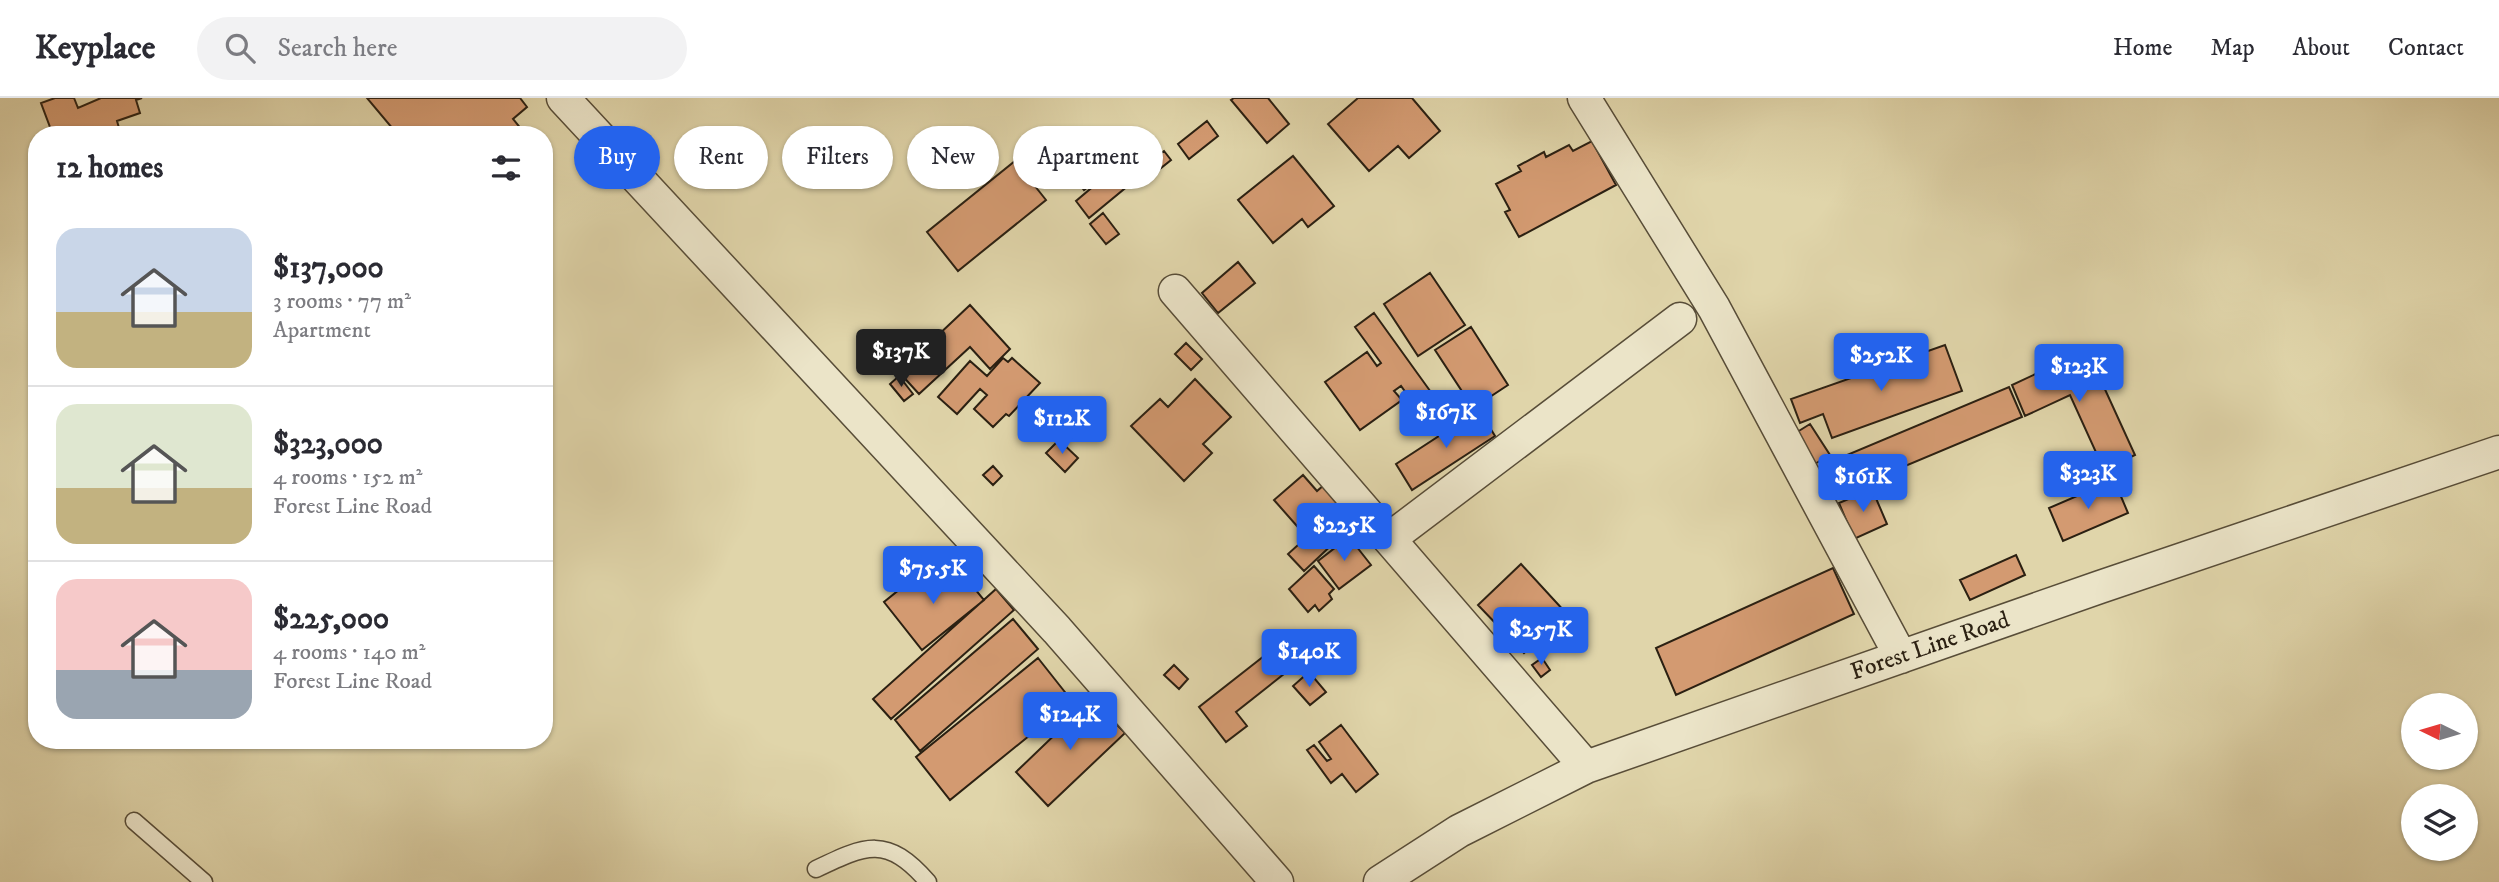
<!DOCTYPE html>
<meta charset="utf-8">
<style>
:root{--surface:#fff;--page:#f2f2f3;--text:#2b2b33;--muted:#7c7c81;--line:#e1e1e2;--accent:#2563eb}
body{margin:0;font-family:"IM FELL DW Pica",serif;background:var(--page);color:var(--text);height:100vh;display:flex;flex-direction:column;font-size:26px;white-space:nowrap}
*{box-sizing:border-box;margin:0}
p{font-size:23px;color:var(--muted)}
.icon{flex:none;width:38px;height:38px;fill:none;stroke:currentColor;stroke-width:2;stroke-linecap:round;stroke-linejoin:round}
.map{position:relative;flex:1;overflow:hidden}
.details{position:absolute;left:28px;top:28px;width:525px;height:623px;display:flex;flex-direction:column;background:var(--surface);border-radius:28px;box-shadow:0 2px 5px #0004}
.details>*{flex:none}
.hud{position:absolute;left:574px;top:28px;width:665px;height:63px;display:flex;gap:14px}
.needle{width:46px;rotate:275deg}
.buttons{position:absolute;left:2401px;top:595px;display:grid;gap:14px}
.buttons a{display:grid;place-items:center;width:77px;height:77px;border-radius:50%;background:var(--surface);box-shadow:0 2px 5px #0004;font-size:35px}
.price{position:absolute;translate:-50% -60px;padding:0 16px;border-radius:7px;background:var(--accent);color:#fff;font-size:23px;line-height:46px;filter:drop-shadow(0 2px 4px #0008)}
.price::after{content:'';position:absolute;left:50%;top:42px;width:21px;height:16px;margin-left:-10px;background:inherit;clip-path:polygon(0 0,100% 0,50% 100%)}
.price.selected{background:#222;color:#fff}
ul{padding:0;list-style:none}
li{display:flex;align-items:center;gap:21px;height:175px;padding:0 28px}
li+li{border-top:2px solid var(--line)}
li span{display:grid;place-items:center;flex:none;width:196px;height:140px;border-radius:21px;color:#555}
li>.icon{margin-inline-start:auto}
span .icon{width:84px;height:84px;fill:#fffc;stroke-width:1}
li b{font-size:30px}
h2{display:flex;justify-content:space-between;align-items:center;height:84px;padding:0 28px;font-size:30px}
.chip{padding:0 24px;border-radius:32px;background:var(--surface);box-shadow:0 2px 5px #0004;font-size:24px;line-height:63px}
.chip.selected{background:var(--accent);color:#fff}
header{display:flex;align-items:center;gap:42px;box-sizing:border-box;height:98px;padding:0 35px;background:var(--surface);border-bottom:2px solid var(--line)}
header strong{font-size:33px}
nav{display:flex;gap:38px;margin-inline-start:auto;font-size:24px}
.search{width:490px;height:63px;background:var(--page);display:flex;align-items:center;gap:18px;box-sizing:border-box;padding:0 24px;border-radius:38px;color:var(--muted);font-size:26px}
.map>svg:first-child{display:block}
</style>
<header>
<strong>Keyplace</strong>
<div class="search"><svg class="icon" aria-label="search" viewBox="0 0 24 24"><circle cx="10" cy="10" r="6"/><path d="M15 15l6 6"/></svg>Search here</div>
<nav><a>Home</a><a>Map</a><a>About</a><a>Contact</a></nav>
</header>
<div class="map">
<svg width="2499" height="784" viewBox="0 0 2499 784">
<rect width="100%" height="100%" fill="#e0d5aa"/>
<filter id="stains"><feTurbulence type="fractalNoise" baseFrequency=".00286" numOctaves="4"/><feColorMatrix values="0 0 0 0 .2 0 0 0 0 .09 0 0 0 0 .02 0 0 0 .5 -.17"/></filter>
<radialGradient id="worn" r=".72"><stop offset=".6" stop-color="#630" stop-opacity="0"/><stop offset="1" stop-color="#630" stop-opacity=".3"/></radialGradient>
<path fill="#d39a71" stroke="#2b2012" stroke-width="2" d="M55,0H74L78,10L101,0H142L136,2L140,15L117,23L119,30L101,37H53L41,5Z
M367,0H520L527,9L513,21L526,37H398Z
M1234,0H1268L1289,26L1267,45L1231,2Z
M1358,0H1412L1440,33L1409,60L1398,48L1369,73L1328,26Z
M1207,23L1218,38L1189,61L1178,46Z
M1592,43L1616,87L1519,139L1505,114L1510,112L1496,86L1521,73L1518,68L1544,54L1546,59L1569,47L1573,53Z
M1113,45L1125,59L1084,92L1073,78Z
M1164,53L1171,62L1156,74L1148,64Z
M1293,58L1334,108L1308,129L1302,121L1273,145L1238,102Z
M1015,63L1046,102L958,173L927,134Z
M1121,65L1135,82L1089,120L1076,103Z
M1103,115L1119,136L1106,146L1090,126Z
M1238,164L1255,185L1218,215L1202,195Z
M1430,175L1465,227L1418,258L1384,206Z
M970,207L1010,251L990,271L970,249L919,296L899,274Z
M1374,215L1433,297L1417,310L1401,288L1394,293L1402,302L1360,332L1325,284L1367,254L1377,268L1381,265L1355,229Z
M1471,229L1508,287L1473,310L1435,252Z
M1186,245L1202,261L1191,272L1175,256Z
M1945,247L1962,293L1832,340L1823,316L1800,325L1791,301Z
M2087,252L2135,357L2104,372L2070,297L2025,318L2012,287Z
M1003,260L1008,264L1012,260L1040,285L1009,318L1006,316L993,329L974,311L987,297L980,291L957,316L938,299L970,263L987,278Z
M899,278L913,296L904,303L890,286Z
M1195,281L1231,319L1203,346L1212,355L1184,383L1131,328L1160,301L1168,309Z
M2009,289L2022,319L1829,400L1816,370Z
M1479,312L1495,338L1412,392L1396,366Z
M1810,326L1830,357L1813,367L1794,336Z
M1059,342L1078,360L1065,374L1046,355Z
M993,368L1002,378L993,387L983,377Z
M1303,377L1317,393L1324,387L1340,405L1304,436L1274,402Z
M2114,382L2128,415L2063,443L2049,410Z
M1872,391L1887,426L1854,441L1839,405Z
M1340,409L1355,425L1304,473L1288,456Z
M1349,439L1371,467L1339,491L1318,463Z
M2016,457L2025,477L1970,502L1960,482Z
M1521,466L1566,515L1524,555L1478,507Z
M1314,468L1334,491L1329,496L1332,501L1319,513L1315,507L1308,514L1289,491Z
M957,469L984,502L922,552L884,504L915,479L927,493Z
M1833,470L1854,516L1676,597L1656,550Z
M996,491L1014,512L891,621L873,601Z
M1013,521L1038,551L920,653L895,622Z
M1278,547L1294,568L1236,614L1247,628L1226,644L1199,609Z
M1038,560L1072,603L950,702L916,659Z
M1542,560L1550,572L1541,579L1532,567Z
M1174,567L1188,581L1179,591L1164,577Z
M1309,574L1326,594L1310,607L1293,588Z
M1092,601L1125,635L1048,708L1016,674Z
M1341,627L1378,676L1356,694L1342,676L1331,685L1307,652L1314,647L1327,663L1331,661L1319,644Z"/>
<g fill="none" stroke-linecap="round" stroke-linejoin="round">
<defs>
<path id="lane" d="M134,723L204,784
M816,771C866,747 887,737 928,784"/>
<path id="street" d="M563,0L1057,532L1277,784
M1584,0L1714,210L1901,559
M1175,193L1586,669
M1389,441L1680,221
M1380,784L1459,733L1586,669L2100,489L2499,354"/>
</defs>
<use href="#lane" stroke="#584d38" stroke-width="19"/>
<use href="#street" stroke="#584d38" stroke-width="35"/>
<use href="#lane" stroke="#ebe4c8" stroke-width="16"/>
<use href="#street" stroke="#ebe4c8" stroke-width="32"/>
</g>
<g text-anchor="middle" dominant-baseline="central" stroke-width="5" stroke-linejoin="round" paint-order="stroke">
<g font-size="24" fill="#2b2012" stroke="#ebe4c8">
<text transform="translate(1930 548) rotate(-19)">Forest Line Road</text>
</g>
</g>
<rect width="100%" height="100%" filter="url(#stains)"/>
<rect width="100%" height="100%" fill="url(#worn)"/>
</svg>
<div class="buttons">
<a><svg class="needle" viewBox="-14 -14 28 28"><path d="M0-13l5 13h-10z" fill="#e53935"/><path d="M0 13l5-13h-10z" fill="#7c7c81"/></svg></a>
<a><svg class="icon" aria-label="layers" viewBox="0 0 24 24"><path d="M12 4l9 5-9 5-9-5zM3 14l9 5 9-5"/></svg></a>
</div>
<b class="price selected" style="left:901px;top:291px">$137K</b>
<b class="price" style="left:1881px;top:295px">$252K</b>
<b class="price" style="left:2079px;top:306px">$123K</b>
<b class="price" style="left:1446px;top:352px">$167K</b>
<b class="price" style="left:1062px;top:358px">$112K</b>
<b class="price" style="left:2088px;top:413px">$323K</b>
<b class="price" style="left:1863px;top:416px">$161K</b>
<b class="price" style="left:1344px;top:465px">$225K</b>
<b class="price" style="left:933px;top:508px">$75.5K</b>
<b class="price" style="left:1541px;top:569px">$257K</b>
<b class="price" style="left:1309px;top:591px">$140K</b>
<b class="price" style="left:1070px;top:654px">$124K</b>
<div class="hud">
<a class="chip selected">Buy</a>
<a class="chip">Rent</a>
<a class="chip">Filters</a>
<a class="chip">New</a>
<a class="chip">Apartment</a>
</div>
<section class="details">
<h2>12 homes<svg class="icon" aria-label="filters" viewBox="0 0 24 24"><path d="M4 7h16M4 17h16"/><circle cx="9" cy="7" r="2"/><circle cx="15" cy="17" r="2"/></svg></h2>
<ul>
<li><span style="background:linear-gradient(#c9d6e8 60%,#c2b280 0)"><svg class="icon" aria-label="home" viewBox="0 0 24 24"><path d="M3 11l9-7 9 7M6 9v11h12V9"/></svg></span><div><b>$137,000</b><p>3 rooms · 77 m²</p><p>Apartment</p></div></li>
<li><span style="background:linear-gradient(#dfe7d0 60%,#c2b280 0)"><svg class="icon" aria-label="home" viewBox="0 0 24 24"><path d="M3 11l9-7 9 7M6 9v11h12V9"/></svg></span><div><b>$323,000</b><p>4 rooms · 152 m²</p><p>Forest Line Road</p></div></li>
<li><span style="background:linear-gradient(#f6c9c9 65%,#9aa5b1 0)"><svg class="icon" aria-label="home" viewBox="0 0 24 24"><path d="M3 11l9-7 9 7M6 9v11h12V9"/></svg></span><div><b>$225,000</b><p>4 rooms · 140 m²</p><p>Forest Line Road</p></div></li>
</ul>
</section>
</div>
